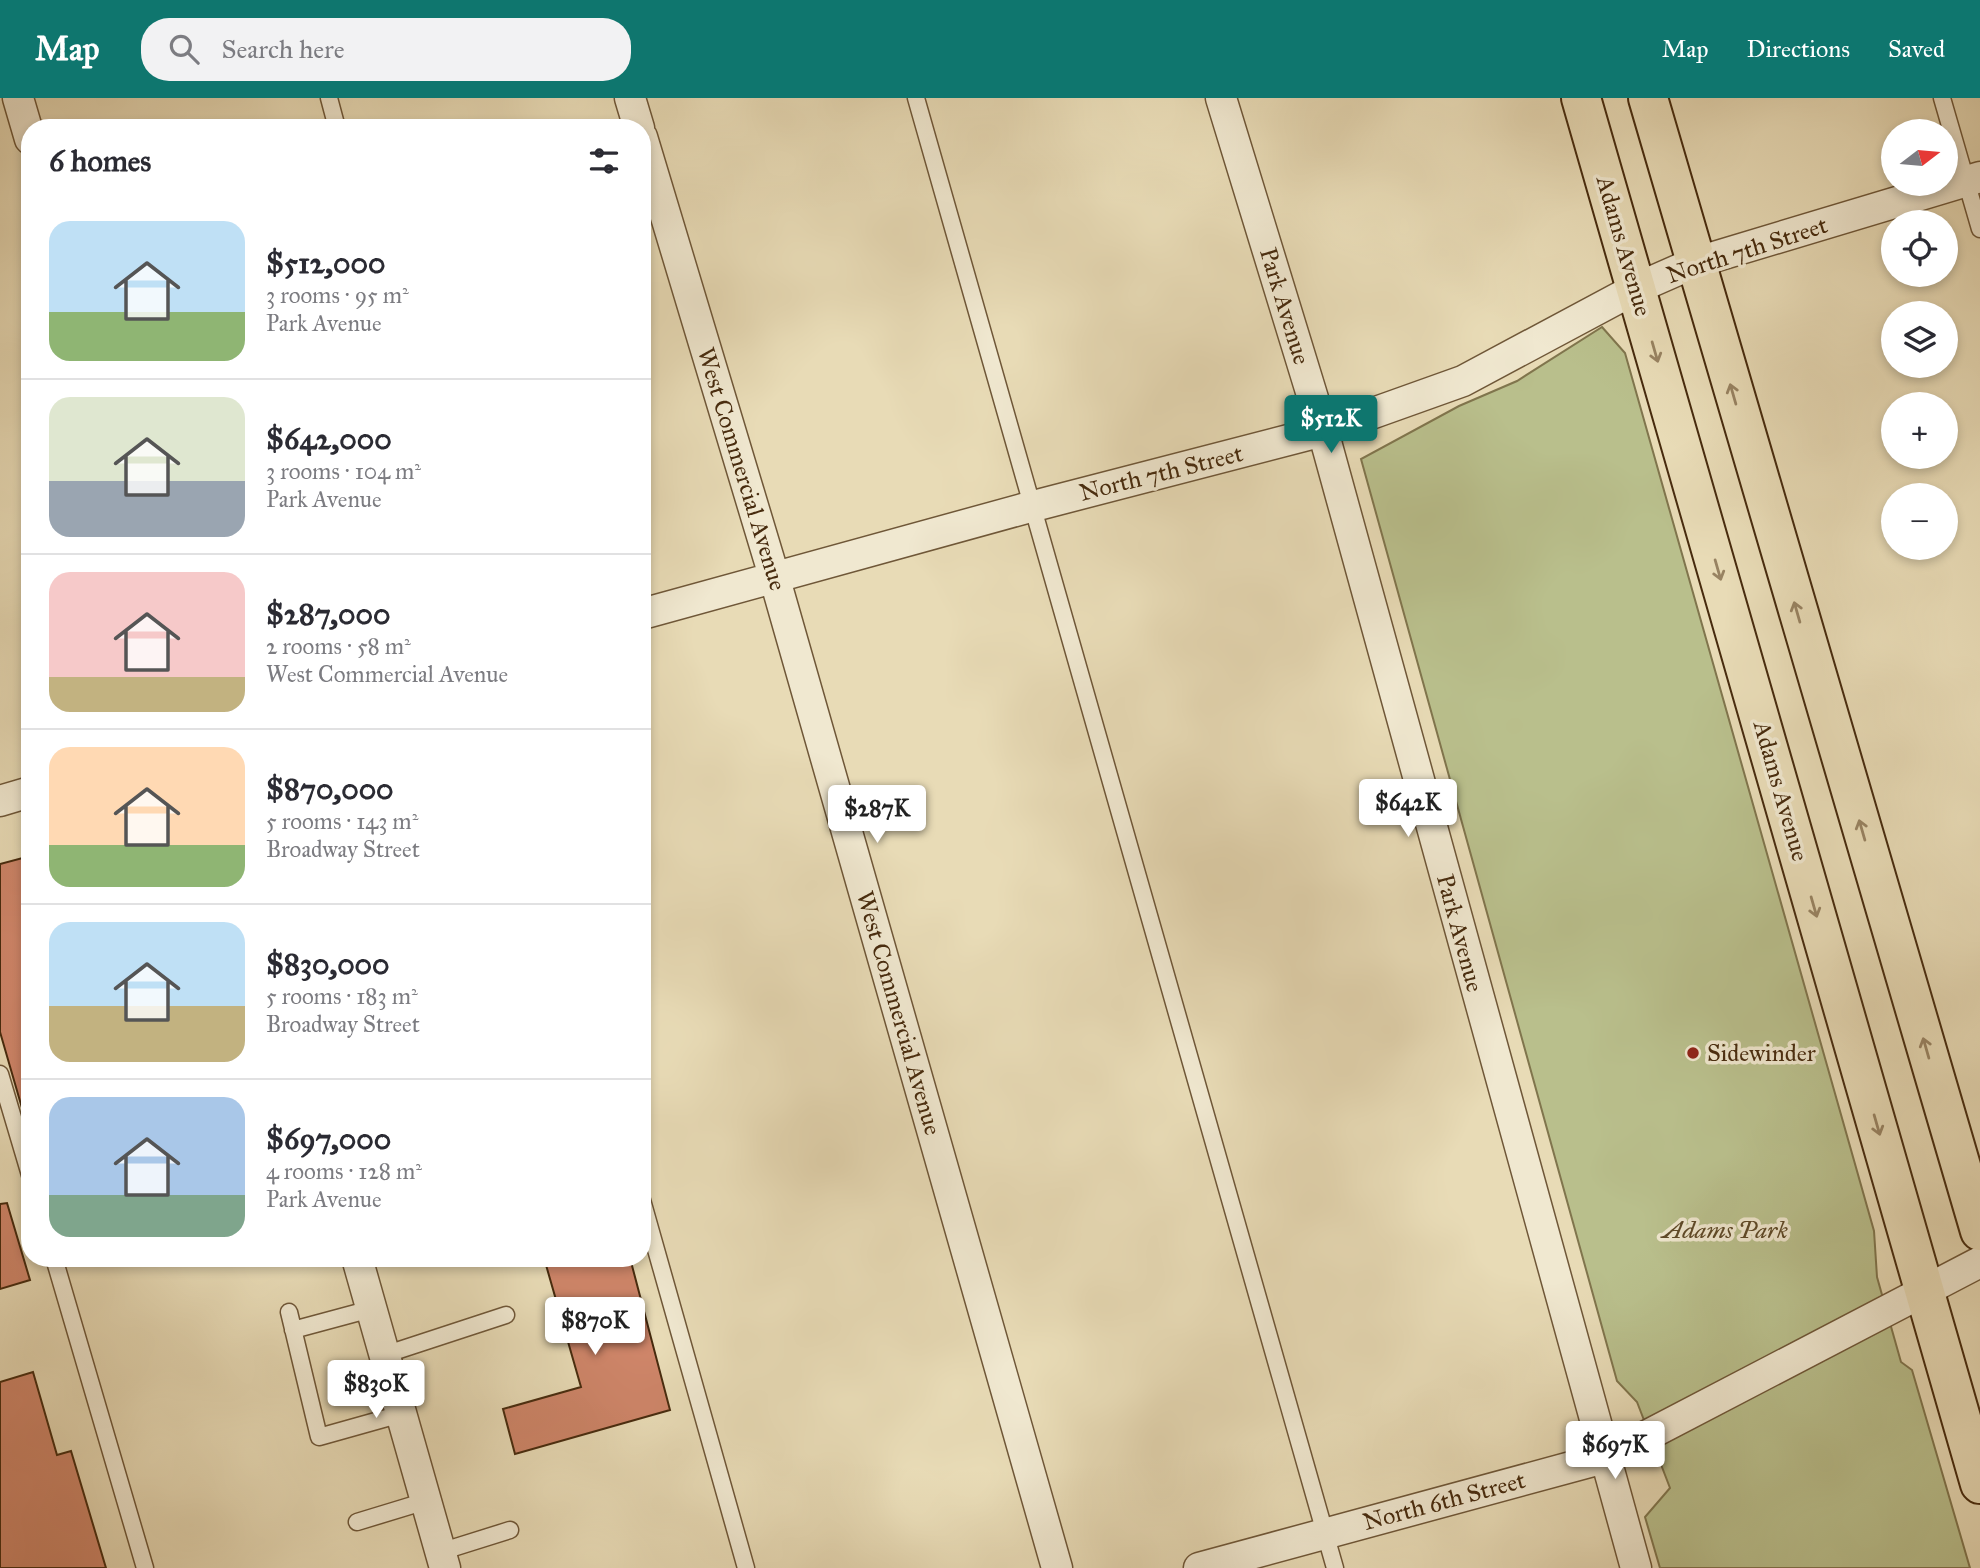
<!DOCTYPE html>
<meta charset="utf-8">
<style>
:root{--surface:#fff;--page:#f2f2f3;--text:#2b2b33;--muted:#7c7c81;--line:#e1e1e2;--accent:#0f766e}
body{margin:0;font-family:"IM FELL Great Primer",serif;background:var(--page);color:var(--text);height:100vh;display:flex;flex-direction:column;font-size:26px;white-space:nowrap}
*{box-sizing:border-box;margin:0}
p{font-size:23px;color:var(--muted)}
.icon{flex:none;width:38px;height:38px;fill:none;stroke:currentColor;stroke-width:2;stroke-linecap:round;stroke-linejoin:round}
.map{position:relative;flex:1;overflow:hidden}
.sheet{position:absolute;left:21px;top:21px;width:630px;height:1148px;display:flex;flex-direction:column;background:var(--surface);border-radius:28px;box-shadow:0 4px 10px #0003}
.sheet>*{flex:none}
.needle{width:46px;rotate:74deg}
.tools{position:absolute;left:1881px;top:21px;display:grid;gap:14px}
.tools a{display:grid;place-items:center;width:77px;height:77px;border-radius:50%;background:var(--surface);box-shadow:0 4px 10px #0003;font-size:35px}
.price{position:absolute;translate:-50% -60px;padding:0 16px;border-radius:7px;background:#fff;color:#222;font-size:23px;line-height:46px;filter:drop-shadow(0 2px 4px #0008)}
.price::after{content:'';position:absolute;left:50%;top:42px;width:21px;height:16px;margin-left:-10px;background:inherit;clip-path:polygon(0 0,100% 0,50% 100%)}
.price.current{background:var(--accent);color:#fff}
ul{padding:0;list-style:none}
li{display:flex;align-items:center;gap:21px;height:175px;padding:0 28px}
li+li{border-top:2px solid var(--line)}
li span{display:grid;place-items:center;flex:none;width:196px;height:140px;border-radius:21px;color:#555}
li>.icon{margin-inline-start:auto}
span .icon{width:84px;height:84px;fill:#fffc;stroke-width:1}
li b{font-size:30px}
h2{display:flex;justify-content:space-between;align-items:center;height:84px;padding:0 28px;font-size:30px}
header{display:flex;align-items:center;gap:42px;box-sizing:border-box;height:98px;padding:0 35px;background:var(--accent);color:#fff}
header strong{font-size:33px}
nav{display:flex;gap:38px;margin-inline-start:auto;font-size:24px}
.search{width:490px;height:63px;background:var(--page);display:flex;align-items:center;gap:18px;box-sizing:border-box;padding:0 24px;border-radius:28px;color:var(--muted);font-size:26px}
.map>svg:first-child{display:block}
</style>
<header>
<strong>Map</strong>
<div class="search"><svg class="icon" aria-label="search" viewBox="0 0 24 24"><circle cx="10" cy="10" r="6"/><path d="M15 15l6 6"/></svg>Search here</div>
<nav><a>Map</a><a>Directions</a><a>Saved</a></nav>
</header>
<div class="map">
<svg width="1980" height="1470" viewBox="0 0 1980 1470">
<rect width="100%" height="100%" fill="#e8dbb6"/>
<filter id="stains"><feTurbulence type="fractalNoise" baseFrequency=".00286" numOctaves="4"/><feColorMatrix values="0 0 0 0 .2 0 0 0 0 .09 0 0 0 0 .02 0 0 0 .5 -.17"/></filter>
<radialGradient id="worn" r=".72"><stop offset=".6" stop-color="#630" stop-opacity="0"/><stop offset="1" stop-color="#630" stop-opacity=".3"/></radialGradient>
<path fill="#b9bf8c" stroke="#80754d" stroke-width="2" d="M1602,229L1625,255L1874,1133L1877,1179L1901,1264L1912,1272L1970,1470H1660L1645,1419L1670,1390L1637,1304L1617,1283L1361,361L1459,308L1517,283Z"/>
<path fill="#ce8569" stroke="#472b0e" stroke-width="2" d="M30,758V1009L22,1010L0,934V766Z
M7,1105L30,1182L0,1191V1106Z
M544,1160H630L670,1312L515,1356L503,1311L581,1289Z
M33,1274L57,1357L71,1353L106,1470H0V1284Z"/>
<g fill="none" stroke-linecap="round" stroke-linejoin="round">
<defs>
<path id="service" d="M329,0L337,30
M916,0L1335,1470
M1942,0L1980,131
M0,976L30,1077
M642,1102L746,1470
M54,1160L145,1470
M289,1214L319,1339L401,1316
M293,1232L371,1211
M384,1257L506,1217
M357,1424L426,1403
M440,1454L510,1432"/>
<path id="minor" d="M18,0L30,41
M630,0L639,30
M1221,0L1323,333L1636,1470
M642,39L774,478L1057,1470
M642,516L1030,409L1323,333L1463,283L1637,190L1694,165L1980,79
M0,703L30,694
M357,1160L445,1470
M1199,1470L1604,1360L1980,1164"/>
<path id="primary" d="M1581,0L1980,1386
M1648,0L1980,1133"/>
</defs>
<use href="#service" stroke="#6f5738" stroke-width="19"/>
<use href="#minor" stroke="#6f5738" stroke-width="33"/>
<use href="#primary" stroke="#472b0e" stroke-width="42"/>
<use href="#service" stroke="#f0e8d0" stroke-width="16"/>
<use href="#minor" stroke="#f0e8d0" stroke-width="30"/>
<use href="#primary" stroke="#e8dbb6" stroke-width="38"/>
</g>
<defs><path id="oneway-shaft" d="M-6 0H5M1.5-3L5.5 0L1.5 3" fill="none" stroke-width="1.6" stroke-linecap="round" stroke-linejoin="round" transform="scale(1.75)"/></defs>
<g stroke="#988362">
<use href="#oneway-shaft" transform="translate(1655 254) rotate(74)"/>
<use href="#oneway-shaft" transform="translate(1733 296) rotate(-106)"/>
<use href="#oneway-shaft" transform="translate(1718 472) rotate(74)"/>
<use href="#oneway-shaft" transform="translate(1797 514) rotate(-106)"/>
<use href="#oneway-shaft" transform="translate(1862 732) rotate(-106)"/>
<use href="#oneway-shaft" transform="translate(1814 809) rotate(74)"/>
<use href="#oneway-shaft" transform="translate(1926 950) rotate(-106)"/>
<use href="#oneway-shaft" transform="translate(1877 1027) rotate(74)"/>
</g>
<circle fill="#8f2418" stroke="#f0e8d0" stroke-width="2.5" cx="1693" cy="955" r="7"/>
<g text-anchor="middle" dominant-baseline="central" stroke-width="7" stroke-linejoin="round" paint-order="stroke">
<g font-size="24" fill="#472b0e" stroke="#f0e8d0">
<text transform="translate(1624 148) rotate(74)">Adams Avenue</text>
<text transform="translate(1747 152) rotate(-18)">North 7th Street</text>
<text transform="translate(1285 208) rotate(73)">Park Avenue</text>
<text transform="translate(742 371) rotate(73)">West Commercial Avenue</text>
<text transform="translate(1161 375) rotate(-14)">North 7th Street</text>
<text transform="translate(1781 693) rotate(74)">Adams Avenue</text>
<text transform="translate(1460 835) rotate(75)">Park Avenue</text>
<text transform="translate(899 915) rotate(74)">West Commercial Avenue</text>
<text transform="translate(1444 1403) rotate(-15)">North 6th Street</text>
</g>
<g font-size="24" fill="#472b0e" stroke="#f0e8d0" text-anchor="start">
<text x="1707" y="955">Sidewinder</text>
</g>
<g font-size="24" font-style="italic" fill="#5e4927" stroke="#f0e8d0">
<text x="1725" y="1132">Adams Park</text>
</g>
</g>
<rect width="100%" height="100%" filter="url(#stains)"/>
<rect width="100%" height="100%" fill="url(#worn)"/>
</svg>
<div class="tools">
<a><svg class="needle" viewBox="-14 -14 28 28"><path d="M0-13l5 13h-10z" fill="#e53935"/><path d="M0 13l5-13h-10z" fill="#7c7c81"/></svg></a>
<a><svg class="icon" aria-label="locate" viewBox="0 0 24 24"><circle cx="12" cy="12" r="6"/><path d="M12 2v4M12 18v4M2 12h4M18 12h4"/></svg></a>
<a><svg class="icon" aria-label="layers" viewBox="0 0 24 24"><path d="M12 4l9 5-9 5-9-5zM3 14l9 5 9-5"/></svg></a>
<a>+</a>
<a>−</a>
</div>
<b class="price current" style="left:1331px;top:357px">$512K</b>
<b class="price" style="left:1408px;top:741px">$642K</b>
<b class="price" style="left:877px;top:747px">$287K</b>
<b class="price" style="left:595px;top:1259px">$870K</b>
<b class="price" style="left:376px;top:1322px">$830K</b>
<b class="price" style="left:1615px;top:1383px">$697K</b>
<section class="sheet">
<h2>6 homes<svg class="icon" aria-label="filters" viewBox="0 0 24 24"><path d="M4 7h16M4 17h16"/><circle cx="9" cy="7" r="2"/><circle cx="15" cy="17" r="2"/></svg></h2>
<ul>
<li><span style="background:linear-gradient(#bfe0f5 65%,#8fb573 0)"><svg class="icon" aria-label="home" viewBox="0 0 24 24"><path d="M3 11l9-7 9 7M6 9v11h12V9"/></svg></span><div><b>$512,000</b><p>3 rooms · 95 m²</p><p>Park Avenue</p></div></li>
<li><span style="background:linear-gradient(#dfe7d0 60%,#9aa5b1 0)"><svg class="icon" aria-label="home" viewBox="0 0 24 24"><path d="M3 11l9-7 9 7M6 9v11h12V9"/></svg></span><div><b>$642,000</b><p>3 rooms · 104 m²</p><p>Park Avenue</p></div></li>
<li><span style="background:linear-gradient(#f6c9c9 75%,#c2b280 0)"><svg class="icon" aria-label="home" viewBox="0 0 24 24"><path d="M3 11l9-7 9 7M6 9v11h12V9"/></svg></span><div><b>$287,000</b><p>2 rooms · 58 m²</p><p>West Commercial Avenue</p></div></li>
<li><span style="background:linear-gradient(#ffd9b3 70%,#8fb573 0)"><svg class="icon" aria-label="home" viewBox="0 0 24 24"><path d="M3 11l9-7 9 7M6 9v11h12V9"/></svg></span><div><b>$870,000</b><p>5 rooms · 143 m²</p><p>Broadway Street</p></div></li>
<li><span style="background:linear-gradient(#bfe0f5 60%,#c2b280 0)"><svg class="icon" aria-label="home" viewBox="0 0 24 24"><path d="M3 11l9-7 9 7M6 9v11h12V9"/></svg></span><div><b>$830,000</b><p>5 rooms · 183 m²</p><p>Broadway Street</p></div></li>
<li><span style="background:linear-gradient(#a9c7e8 70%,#7fa58c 0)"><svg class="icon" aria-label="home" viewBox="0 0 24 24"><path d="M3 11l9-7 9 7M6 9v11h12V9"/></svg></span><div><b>$697,000</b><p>4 rooms · 128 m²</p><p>Park Avenue</p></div></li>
</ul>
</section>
</div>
